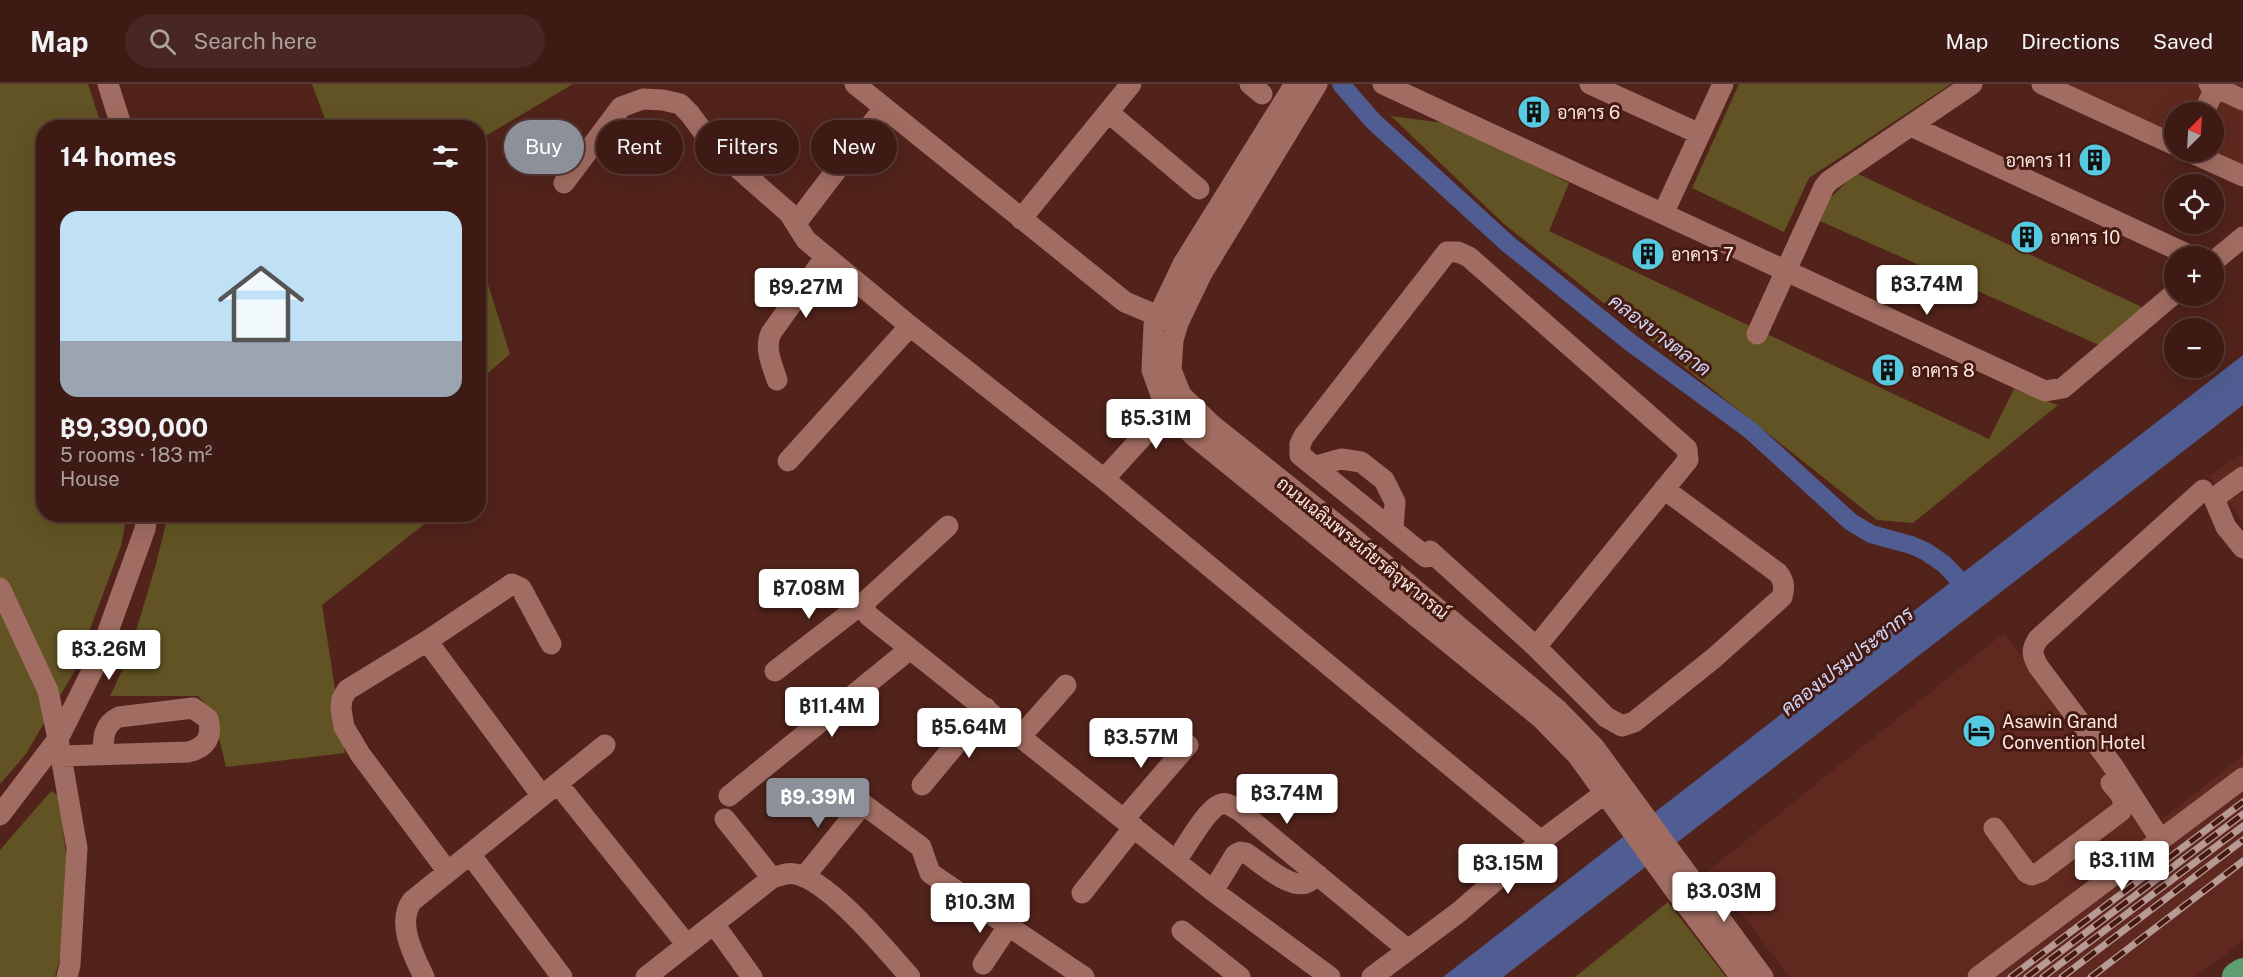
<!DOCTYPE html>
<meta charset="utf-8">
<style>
:root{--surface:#3d1a14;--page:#482722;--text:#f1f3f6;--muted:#ada1a0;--line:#563834;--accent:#8c9099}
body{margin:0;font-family:"Public Sans",Sarabun,sans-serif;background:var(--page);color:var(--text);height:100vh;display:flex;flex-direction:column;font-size:22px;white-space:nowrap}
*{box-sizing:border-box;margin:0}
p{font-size:20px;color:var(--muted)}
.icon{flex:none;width:33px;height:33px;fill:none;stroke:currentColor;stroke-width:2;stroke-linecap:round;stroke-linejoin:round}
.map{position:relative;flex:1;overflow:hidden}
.drawer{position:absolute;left:36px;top:36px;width:450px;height:402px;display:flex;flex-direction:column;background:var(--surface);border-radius:24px;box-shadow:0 6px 24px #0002,0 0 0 2px var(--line)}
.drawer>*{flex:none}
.top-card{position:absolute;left:504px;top:36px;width:570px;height:54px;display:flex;gap:12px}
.needle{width:39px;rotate:24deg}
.tools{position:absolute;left:2164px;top:18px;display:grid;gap:12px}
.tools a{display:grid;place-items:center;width:60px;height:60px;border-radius:50%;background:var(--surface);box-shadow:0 6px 24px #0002,0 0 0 2px var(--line);font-size:30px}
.price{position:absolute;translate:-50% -51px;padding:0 14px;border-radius:6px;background:#fff;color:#222;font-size:20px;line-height:39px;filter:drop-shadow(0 2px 3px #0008)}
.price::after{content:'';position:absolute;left:50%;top:36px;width:18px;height:14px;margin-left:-9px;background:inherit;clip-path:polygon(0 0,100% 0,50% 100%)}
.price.on{background:var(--accent);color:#fff}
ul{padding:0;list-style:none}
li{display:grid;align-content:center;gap:12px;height:318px;padding:0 24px}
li+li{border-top:2px solid var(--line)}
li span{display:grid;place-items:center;height:186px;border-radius:18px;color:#555}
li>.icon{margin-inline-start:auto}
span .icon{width:108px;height:108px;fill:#fffc;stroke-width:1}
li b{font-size:26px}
h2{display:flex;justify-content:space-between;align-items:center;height:72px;padding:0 24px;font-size:26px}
.pill{padding:0 21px;border-radius:27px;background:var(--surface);box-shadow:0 6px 24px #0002,0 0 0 2px var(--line);font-size:21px;line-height:54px}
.pill.on{background:var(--accent);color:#fff}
header{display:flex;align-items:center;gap:36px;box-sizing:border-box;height:84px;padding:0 30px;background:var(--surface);border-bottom:2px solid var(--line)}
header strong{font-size:28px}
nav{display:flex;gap:33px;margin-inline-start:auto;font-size:21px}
.search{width:420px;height:54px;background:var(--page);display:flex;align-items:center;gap:15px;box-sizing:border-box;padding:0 21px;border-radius:33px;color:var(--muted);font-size:22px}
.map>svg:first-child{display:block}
</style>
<header>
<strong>Map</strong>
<div class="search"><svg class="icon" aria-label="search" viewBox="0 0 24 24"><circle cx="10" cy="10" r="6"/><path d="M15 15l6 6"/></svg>Search here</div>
<nav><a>Map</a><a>Directions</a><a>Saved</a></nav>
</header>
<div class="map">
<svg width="2243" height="893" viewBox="0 0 2243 893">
<rect width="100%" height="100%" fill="#51231b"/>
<path fill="#5f291f" d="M2059,0H2243V88L2214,68V28H2175V55Z
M2243,370V438L2209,392Z
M2004,549L2150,745L2243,671V857L2195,893H1789L1709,786Z"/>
<path fill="#615323" d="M0,0H88L102,43L44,44V430L127,431L121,462L74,588L26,670L0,700Z
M312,0H573L479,56L478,44L328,43Z
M1739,0H1951L1809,94L1784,148L1692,104Z
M1391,32L1452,40L1569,99L1549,147L1989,355L2014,305L2058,321L1913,439L1877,436L1504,140Z
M1856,89L2146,225L2099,261L1820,137L1830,114Z
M479,172L510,270L479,297H478Z
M168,431H436L322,521L345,669L226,683L213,629L198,612H110L128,574L156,480Z
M51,707L59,712L68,787L62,866L55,893H0V766Z
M1668,818L1726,893H1575Z"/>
<path fill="#505d92" d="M2243,271V321L1503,893H1443Z"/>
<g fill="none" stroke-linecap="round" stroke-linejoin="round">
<path stroke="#505d92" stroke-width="18" d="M1341,0L1373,37L1508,160L1631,259L1750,346L1851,438L1871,450L1911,461L1925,467L1944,480L1972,509"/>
<path stroke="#a16c61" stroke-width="21" d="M108,0L122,44
M855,0L1125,218L1168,236
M1250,0L1262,10
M1295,0L1183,180L1154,241L1152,286L1166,325L1194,352L1541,634L1578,672L1677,809L1741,893
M1317,0L1202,189L1178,239L1173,256L1171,286L1181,311L1212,341L1351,452L1558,626L1594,663L1763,893
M1383,0L2045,307L2063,304L2175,209
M1590,0L1700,50
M2042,0L2175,61
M2209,0L2243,16
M1108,28L1199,105
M2204,28L2217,0
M1911,42L2191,172
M2190,68L2243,92
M564,99L621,23L643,15L663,16L680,20L690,30L715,64L789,129L806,156L910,242L1104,395L1541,757
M1663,130L1723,0
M1021,135L1131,0
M796,139L884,24
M2214,177L2243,153
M1757,250L1824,103L1829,97L1972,0
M777,296C772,280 764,265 771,249L826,172
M788,377L910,242
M1316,382L1341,375L1361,378L1384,396L1395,418L1393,445
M2243,393L2221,409L2215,417L2226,443L2243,464
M1104,395L1176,316
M948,442L867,516L864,525L869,532L1213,807L1330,893
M0,504L48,607L58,655L77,764L70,881L67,893
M427,557L542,712
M1536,563L1688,376L1687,365L1469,173L1458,168H1447L1304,352L1300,360V371L1426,473L1430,467L1536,563L1606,633L1622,642L1634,638L1714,574L1782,513C1785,503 1784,497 1778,489L1664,405
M775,587L867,516
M1021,652L1066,601
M61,672L188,668C206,664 213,653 208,635L193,624L119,633C103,640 103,655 103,671
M558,700L687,861
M922,701L986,624
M729,712L910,565
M0,731L58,655L98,575L145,445L147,430
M725,735L772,794
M1124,735L1188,661
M1994,744L2027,789L2032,791L2040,788L2121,727C2127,715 2119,708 2111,699
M2084,755L2112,791
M2160,755L2113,682L2038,582C2032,571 2031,566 2038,555L2203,406
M470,770L562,893
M1176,777C1184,766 1208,722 1222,720C1228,718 1234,724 1240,727L1407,865
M448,788L360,670L344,643L341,625L342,615L347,606L427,557L512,500L521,504L551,560
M804,793L863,720L921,763L930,789L1084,893
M1213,807L1235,771L1240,768L1246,769C1260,778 1289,805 1306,799C1310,798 1314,793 1318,791
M1082,809L1134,743
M714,840L752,893
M1182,847L1240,893
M983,880L1009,841
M424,893C414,872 396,839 412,817L605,661
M646,893L772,794C780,792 787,788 795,790C830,797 886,866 910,893
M1372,893L1459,828L1541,757L1617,700
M1978,893L2243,694"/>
<path stroke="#5e9e70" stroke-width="30" d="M2237,893L2243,889"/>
<defs>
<path id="rail" d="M2011,893L2243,718
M2027,893L2243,730
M2043,893L2243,742
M2062,893L2243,756
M2091,893L2243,777"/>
</defs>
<use href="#rail" stroke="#b79a94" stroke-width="7"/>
<use href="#rail" stroke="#461911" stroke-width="4.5" stroke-dasharray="14" stroke-linecap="butt"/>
</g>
<defs>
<symbol id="building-disc" viewBox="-11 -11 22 22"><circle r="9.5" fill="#55cae0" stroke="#461911"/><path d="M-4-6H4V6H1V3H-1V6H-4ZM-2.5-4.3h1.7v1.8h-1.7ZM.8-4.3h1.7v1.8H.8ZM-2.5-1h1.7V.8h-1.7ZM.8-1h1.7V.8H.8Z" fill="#111"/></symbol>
<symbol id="hotel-disc" viewBox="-11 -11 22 22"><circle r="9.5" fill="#55cae0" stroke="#461911"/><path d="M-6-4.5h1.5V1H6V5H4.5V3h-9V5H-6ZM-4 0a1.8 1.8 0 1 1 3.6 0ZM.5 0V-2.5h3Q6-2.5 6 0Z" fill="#111"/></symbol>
</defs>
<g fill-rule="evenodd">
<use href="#building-disc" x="1515" y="9" width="38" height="38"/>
<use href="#building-disc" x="2076" y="57" width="38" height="38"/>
<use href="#building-disc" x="2008" y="134" width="38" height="38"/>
<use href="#building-disc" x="1629" y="151" width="38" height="38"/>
<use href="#building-disc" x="1869" y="267" width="38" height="38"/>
<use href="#hotel-disc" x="1960" y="628" width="38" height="38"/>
</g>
<g text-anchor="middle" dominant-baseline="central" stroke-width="6" stroke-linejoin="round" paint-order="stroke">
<g font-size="18" fill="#fbe8e4" stroke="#461911" text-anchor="start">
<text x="1557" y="28">อาคาร 6</text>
<text x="2072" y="76" text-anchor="end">อาคาร 11</text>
<text x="2050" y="153">อาคาร 10</text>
<text x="1671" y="170">อาคาร 7</text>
<text x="1911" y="286">อาคาร 8</text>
<text x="2002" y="637">Asawin Grand<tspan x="2002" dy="21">Convention Hotel</tspan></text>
</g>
<g font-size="18" fill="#fbe8e4" stroke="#461911">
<text transform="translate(1363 464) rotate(39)">ถนนเฉลิมพระเกียรติจุฬาภรณ์</text>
</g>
<g font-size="20" font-style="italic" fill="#ccd6f7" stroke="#461911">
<text transform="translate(1660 251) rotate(37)">คลองบางตลาด</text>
<text transform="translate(1847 577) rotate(-38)">คลองเปรมประชากร</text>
</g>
</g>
</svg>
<div class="tools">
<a><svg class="needle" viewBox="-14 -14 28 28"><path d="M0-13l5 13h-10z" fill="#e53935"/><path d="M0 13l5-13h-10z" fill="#ada1a0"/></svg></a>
<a><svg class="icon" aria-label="locate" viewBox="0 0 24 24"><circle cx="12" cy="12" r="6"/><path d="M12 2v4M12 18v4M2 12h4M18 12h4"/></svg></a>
<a>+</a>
<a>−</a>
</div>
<b class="price" style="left:1927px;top:232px">฿3.74M</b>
<b class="price" style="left:806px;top:235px">฿9.27M</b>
<b class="price" style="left:1156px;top:366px">฿5.31M</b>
<b class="price" style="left:809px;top:536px">฿7.08M</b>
<b class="price" style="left:109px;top:597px">฿3.26M</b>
<b class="price" style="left:832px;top:654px">฿11.4M</b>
<b class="price" style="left:969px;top:675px">฿5.64M</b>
<b class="price" style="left:1141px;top:685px">฿3.57M</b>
<b class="price" style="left:1287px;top:741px">฿3.74M</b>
<b class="price on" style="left:818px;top:745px">฿9.39M</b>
<b class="price" style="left:2122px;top:808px">฿3.11M</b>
<b class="price" style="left:1508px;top:811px">฿3.15M</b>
<b class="price" style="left:1724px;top:839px">฿3.03M</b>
<b class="price" style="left:980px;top:850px">฿10.3M</b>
<div class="top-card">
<a class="pill on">Buy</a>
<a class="pill">Rent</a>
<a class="pill">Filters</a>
<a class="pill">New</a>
</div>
<section class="drawer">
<h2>14 homes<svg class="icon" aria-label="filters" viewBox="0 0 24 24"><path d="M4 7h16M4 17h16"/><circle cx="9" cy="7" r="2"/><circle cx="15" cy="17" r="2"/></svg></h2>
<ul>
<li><span style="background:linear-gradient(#bfe0f5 70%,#9aa5b1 0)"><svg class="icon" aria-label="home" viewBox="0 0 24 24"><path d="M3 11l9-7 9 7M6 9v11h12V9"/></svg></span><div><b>฿9,390,000</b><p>5 rooms · 183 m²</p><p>House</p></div></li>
</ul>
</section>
</div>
